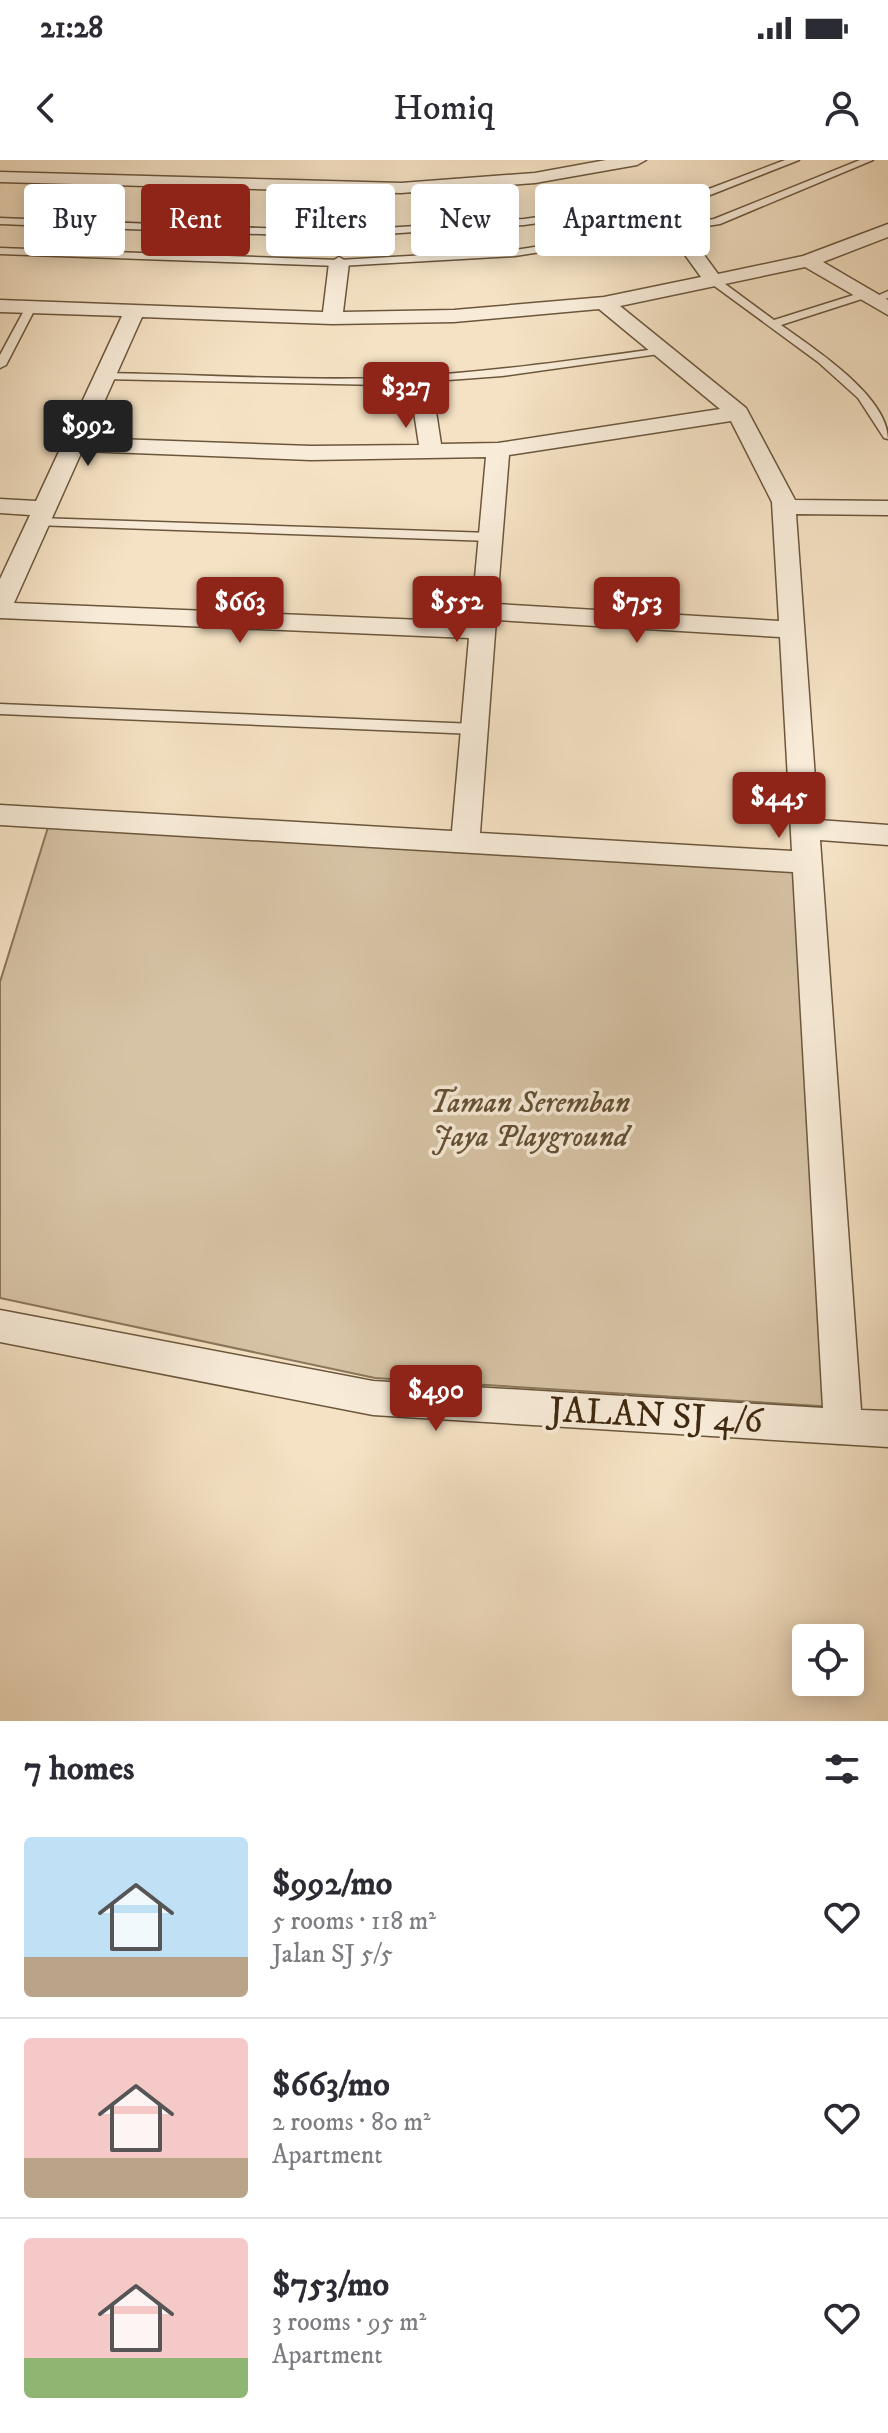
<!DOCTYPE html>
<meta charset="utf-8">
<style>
:root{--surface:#fff;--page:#f7f7f7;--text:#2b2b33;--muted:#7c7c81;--line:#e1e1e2;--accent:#8f2418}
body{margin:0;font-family:"IM FELL DW Pica",serif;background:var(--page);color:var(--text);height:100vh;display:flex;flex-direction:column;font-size:30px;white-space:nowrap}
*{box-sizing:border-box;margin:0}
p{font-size:26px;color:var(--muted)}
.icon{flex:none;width:44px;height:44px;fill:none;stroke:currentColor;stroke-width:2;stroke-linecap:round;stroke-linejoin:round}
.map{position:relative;height:1561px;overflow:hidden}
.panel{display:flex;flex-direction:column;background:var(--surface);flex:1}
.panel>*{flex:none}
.hud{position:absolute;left:24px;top:24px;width:840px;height:72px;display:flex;gap:16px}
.buttons{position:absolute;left:792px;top:1464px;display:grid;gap:16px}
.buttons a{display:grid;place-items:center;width:72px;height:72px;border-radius:8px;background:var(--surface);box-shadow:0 4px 20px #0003;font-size:40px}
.price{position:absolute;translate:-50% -68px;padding:0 18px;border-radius:8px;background:var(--accent);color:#fff;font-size:26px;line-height:52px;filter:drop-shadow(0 2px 4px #0008)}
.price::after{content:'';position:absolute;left:50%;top:48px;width:24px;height:18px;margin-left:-12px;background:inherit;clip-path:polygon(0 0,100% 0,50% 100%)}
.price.active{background:#222;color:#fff}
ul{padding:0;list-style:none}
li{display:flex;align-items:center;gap:24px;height:200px;padding:0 24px}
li+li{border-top:2px solid var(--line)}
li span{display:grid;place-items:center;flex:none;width:224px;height:160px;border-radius:8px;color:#555}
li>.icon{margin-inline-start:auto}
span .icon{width:96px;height:96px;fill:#fffc;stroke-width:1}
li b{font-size:34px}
h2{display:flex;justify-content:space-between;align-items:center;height:96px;padding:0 24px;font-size:34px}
.pill{padding:0 28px;border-radius:8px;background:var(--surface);box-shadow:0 4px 20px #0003;font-size:28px;line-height:72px}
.pill.active{background:var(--accent);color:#fff}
.status{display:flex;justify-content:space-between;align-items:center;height:56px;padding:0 40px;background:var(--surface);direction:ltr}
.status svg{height:22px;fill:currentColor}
header{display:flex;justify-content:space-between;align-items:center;height:104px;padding:0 24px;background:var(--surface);font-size:36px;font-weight:600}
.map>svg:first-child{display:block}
</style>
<div class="status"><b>21:28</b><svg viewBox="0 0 49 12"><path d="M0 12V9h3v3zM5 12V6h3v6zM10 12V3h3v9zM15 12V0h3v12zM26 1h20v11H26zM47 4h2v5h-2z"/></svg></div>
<header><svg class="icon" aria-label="back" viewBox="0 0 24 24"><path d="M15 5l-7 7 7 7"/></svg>Homiq<svg class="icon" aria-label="person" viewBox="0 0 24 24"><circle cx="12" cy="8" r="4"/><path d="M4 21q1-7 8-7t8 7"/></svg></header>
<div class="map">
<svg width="888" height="1561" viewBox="0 0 888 1561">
<rect width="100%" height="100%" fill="#f5e2c4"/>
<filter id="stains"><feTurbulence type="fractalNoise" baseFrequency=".0025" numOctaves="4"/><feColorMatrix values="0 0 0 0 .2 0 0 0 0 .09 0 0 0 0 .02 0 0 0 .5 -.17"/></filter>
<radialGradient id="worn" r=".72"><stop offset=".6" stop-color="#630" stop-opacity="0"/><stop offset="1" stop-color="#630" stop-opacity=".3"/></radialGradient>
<path fill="#d6c3a5" stroke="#8a765a" stroke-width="2" d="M49,664L803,705L835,1247L375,1218L0,1138V822Z"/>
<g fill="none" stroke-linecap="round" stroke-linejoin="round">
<defs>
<path id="service" d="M785,0H799L695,41L524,65L337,77L0,64V58L337,71L524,59L693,35Z
M860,0H873L720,64L515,96L339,106L0,94V88L339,100L515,90L714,59Z
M709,118H717L774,160L860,133H868V137L781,165C813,188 888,236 888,279L884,278L858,238L818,202L709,122Z
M888,131V138L873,143L868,140Z
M27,145L36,147L6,205L0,208V195Z
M662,188L666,189V193L502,216L381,225L103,219L97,216L103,213C196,214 290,221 383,218C477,214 570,201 662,188Z
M38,358L491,373L497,377L491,381L34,365V359Z
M0,544L475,564L482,569L475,574L0,554Z"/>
<path id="minor" d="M606,0H646L637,5L535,23L401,33L0,22V12L401,23L535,13Z
M676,64L683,66L718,114L803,96L888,64V77L823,102L888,140V155L805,107L620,146L746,248L795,340L888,341V355L796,354L818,660L888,665V685L820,680L861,1250L888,1251V1287L373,1255L0,1182V1150L373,1221L823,1248L793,712L0,665V645L452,671L469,478L0,458V419L30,355L0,353V339L36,341L122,156L0,152V140L323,152L329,103L339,97L349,103L343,152L454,150L604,137L701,117L667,70ZM599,149L720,249L498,283L441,284L431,219L420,213L409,219L419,285L311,286L88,278L142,157L332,164L454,162ZM731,261L772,342L779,461L497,444L509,295ZM82,291L311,300L486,297L471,462L14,443ZM496,460L780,477L792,691L480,673Z"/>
</defs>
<use href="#service" stroke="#6c573d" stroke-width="3"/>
<use href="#minor" stroke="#6c573d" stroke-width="3"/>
<use href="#service" fill="#f8ecd9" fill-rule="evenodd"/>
<use href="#minor" fill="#f8ecd9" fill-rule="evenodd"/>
</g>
<g text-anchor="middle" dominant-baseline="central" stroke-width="7" stroke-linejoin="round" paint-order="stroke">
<g font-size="30" font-style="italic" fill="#655035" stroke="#f8ecd9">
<text x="530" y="943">Taman Seremban<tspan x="530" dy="34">Jaya Playground</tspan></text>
</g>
<g font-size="36" fill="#3f2910" stroke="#f8ecd9">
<text transform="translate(656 1256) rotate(3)">JALAN SJ 4/6</text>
</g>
</g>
<rect width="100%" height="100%" filter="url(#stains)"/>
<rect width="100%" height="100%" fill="url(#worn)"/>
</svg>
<div class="buttons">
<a><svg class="icon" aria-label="locate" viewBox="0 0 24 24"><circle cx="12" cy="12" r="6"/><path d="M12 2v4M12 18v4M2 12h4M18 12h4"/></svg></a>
</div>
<b class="price" style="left:406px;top:270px">$327</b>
<b class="price active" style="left:88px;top:308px">$992</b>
<b class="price" style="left:457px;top:484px">$552</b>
<b class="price" style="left:240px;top:485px">$663</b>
<b class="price" style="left:637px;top:485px">$753</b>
<b class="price" style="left:779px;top:680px">$445</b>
<b class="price" style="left:436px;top:1273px">$490</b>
<div class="hud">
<a class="pill">Buy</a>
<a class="pill active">Rent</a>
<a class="pill">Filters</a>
<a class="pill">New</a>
<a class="pill">Apartment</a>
</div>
</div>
<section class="panel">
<h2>7 homes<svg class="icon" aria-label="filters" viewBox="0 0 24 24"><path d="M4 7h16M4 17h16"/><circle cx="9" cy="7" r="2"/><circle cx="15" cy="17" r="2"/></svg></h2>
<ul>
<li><span style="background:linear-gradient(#bfe0f5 75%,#b9a48a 0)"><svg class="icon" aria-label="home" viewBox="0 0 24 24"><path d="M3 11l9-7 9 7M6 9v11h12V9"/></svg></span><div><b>$992/mo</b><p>5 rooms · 118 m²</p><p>Jalan SJ 5/5</p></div><svg class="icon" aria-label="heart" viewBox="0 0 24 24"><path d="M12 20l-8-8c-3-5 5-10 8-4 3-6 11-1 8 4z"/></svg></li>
<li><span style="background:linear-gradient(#f6c9c9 75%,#b9a48a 0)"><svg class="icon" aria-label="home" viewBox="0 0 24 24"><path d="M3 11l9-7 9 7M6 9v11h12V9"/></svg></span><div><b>$663/mo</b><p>2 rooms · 80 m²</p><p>Apartment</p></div><svg class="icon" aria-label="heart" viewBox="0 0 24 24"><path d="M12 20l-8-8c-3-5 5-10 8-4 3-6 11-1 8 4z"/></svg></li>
<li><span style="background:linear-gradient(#f6c9c9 75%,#8fb573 0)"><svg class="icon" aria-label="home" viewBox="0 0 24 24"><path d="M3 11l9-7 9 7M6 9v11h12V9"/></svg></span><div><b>$753/mo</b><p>3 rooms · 95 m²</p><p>Apartment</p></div><svg class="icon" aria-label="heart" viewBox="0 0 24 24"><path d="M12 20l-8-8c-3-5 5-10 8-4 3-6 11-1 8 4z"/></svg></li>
</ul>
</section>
